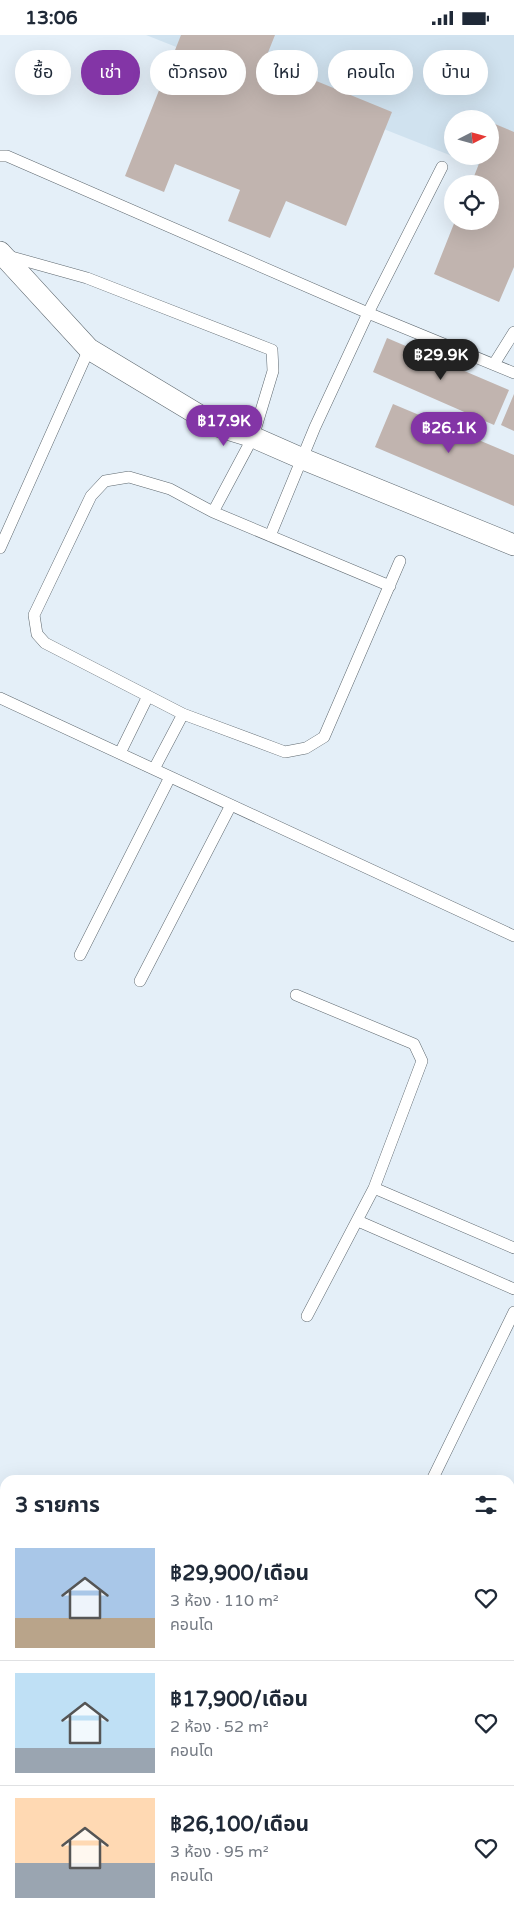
<!DOCTYPE html>
<html lang="th">
<meta charset="utf-8">
<style>
:root{--surface:#fff;--page:#f6f6f7;--text:#1f2937;--muted:#747a83;--line:#e0e1e3;--accent:#8335a6}
body{margin:0;font-family:"Varela Round","Noto Sans Thai",sans-serif;background:var(--page);color:var(--text);height:100vh;display:flex;flex-direction:column;font-size:19px;white-space:nowrap}
*{box-sizing:border-box;margin:0}
p{font-size:16px;color:var(--muted)}
.icon{flex:none;width:28px;height:28px;fill:none;stroke:currentColor;stroke-width:2;stroke-linecap:round;stroke-linejoin:round}
.map{position:relative;flex:1;overflow:hidden}
.drawer{position:absolute;left:0px;top:1440px;width:515px;height:445px;display:flex;flex-direction:column;background:var(--surface);border-radius:15px 15px 0 0;box-shadow:0 5px 20px #0002}
.drawer>*{flex:none}
.guide{position:absolute;left:15px;top:15px;width:485px;height:45px;display:flex;gap:10px}
.needle{width:32px;rotate:84deg}
.tools{position:absolute;left:444px;top:75px;display:grid;gap:10px}
.tools a{display:grid;place-items:center;width:55px;height:55px;border-radius:50%;background:var(--surface);box-shadow:0 5px 20px #0002;font-size:25px}
.price{position:absolute;translate:-50% -42px;padding:0 11px;border-radius:18px;background:var(--accent);color:#fff;font-size:16px;line-height:32px;filter:drop-shadow(0 1px 2px #0008)}
.price::after{content:'';position:absolute;left:50%;top:30px;width:15px;height:11px;margin-left:-8px;background:inherit;clip-path:polygon(0 0,100% 0,50% 100%)}
.price.active{background:#222;color:#fff}
ul{padding:0;list-style:none}
li{display:flex;align-items:center;gap:15px;height:125px;padding:0 15px}
li+li{border-top:1px solid var(--line)}
li span{display:grid;place-items:center;flex:none;width:140px;height:100px;border-radius:0px;color:#555}
li>.icon{margin-inline-start:auto}
span .icon{width:60px;height:60px;fill:#fffc;stroke-width:1}
li b{font-size:21px}
h2{display:flex;justify-content:space-between;align-items:center;height:60px;padding:0 15px;font-size:21px}
.tag{padding:0 18px;border-radius:22px;background:var(--surface);box-shadow:0 5px 20px #0002;font-size:18px;line-height:45px}
.tag.active{background:var(--accent);color:#fff}
.status{display:flex;justify-content:space-between;align-items:center;height:35px;padding:0 25px;background:var(--surface);direction:ltr}
.status svg{height:14px;fill:currentColor}
.map>svg:first-child{display:block}
</style>
<div class="status"><b>13:06</b><svg viewBox="0 0 49 12"><path d="M0 12V9h3v3zM5 12V6h3v6zM10 12V3h3v9zM15 12V0h3v12zM26 1h20v11H26zM47 4h2v5h-2z"/></svg></div>
<div class="map">
<svg width="514" height="1885" viewBox="0 0 514 1885">
<defs>
<pattern id="park-crowns" width="20" height="18" patternUnits="userSpaceOnUse" patternTransform="scale(1.25)"><rect width="20" height="18" fill="#c3cc9c"/><path d="M2 6a3 3 0 1 1 6 0M12 15a3 3 0 1 1 6 0" fill="none" stroke="#a7af86"/></pattern>
</defs>
<rect width="100%" height="100%" fill="#e4eff8"/>
<path fill="#d0e2ef" d="M146,0H514V145L454,121H490V84H452V121Z"/>
<path fill="url(#park-crowns)" d="M5,1692V1880H83L78,1885H0V1702H2Z"/>
<path fill="#c3cc9c" d="M0,1483L5,1485V1508L0,1506Z
M5,1611V1659L0,1658V1623Z"/>
<path fill="#c1b4af" d="M181,0H275L265,25L392,77L346,191L286,166L270,203L228,186L240,155L175,129L164,157L125,141Z
M495,89L514,97V232L499,267L434,239L455,186H490V149H471L482,121H490V102Z
M387,303L509,355L494,390L373,337Z
M514,359V396L501,390Z
M393,369L514,420V471L375,412Z
M0,1511L5,1513V1587L0,1598Z"/>
<g fill="none" stroke-linecap="round" stroke-linejoin="round">
<defs>
<path id="service" d="M0,121H7L368,278L514,338
M8,221L87,243L272,315L273,336L253,402L213,477L170,454L129,442L105,446L91,461L34,580L37,599L45,608L183,679L285,717L306,713L324,702L400,526
M494,329L514,297
M213,477L390,551
M270,501L315,392L368,278L442,132
M0,513L89,314
M0,663L514,901
M120,718L148,661
M154,734L183,679
M80,920L170,742
M140,946L231,770
M296,960L414,1009L422,1026L374,1153L307,1281
M374,1153L514,1213
M358,1186L514,1254
M432,1445L514,1277
M0,1462L5,1465
M510,1733L514,1735
M510,1774L514,1775
M0,1790L5,1793
M211,1880L220,1884
M76,1885L78,1880"/>
<path id="minor" d="M0,217L89,314L217,391L253,402L303,424L514,510"/>
</defs>
<use href="#service" stroke="#5e686f" stroke-width="12"/>
<use href="#minor" stroke="#5e686f" stroke-width="22"/>
<use href="#service" stroke="#fff" stroke-width="11"/>
<use href="#minor" stroke="#fff" stroke-width="21"/>
</g>
</svg>
<div class="tools">
<a><svg class="needle" viewBox="-14 -14 28 28"><path d="M0-13l5 13h-10z" fill="#e53935"/><path d="M0 13l5-13h-10z" fill="#747a83"/></svg></a>
<a><svg class="icon" aria-label="locate" viewBox="0 0 24 24"><circle cx="12" cy="12" r="6"/><path d="M12 2v4M12 18v4M2 12h4M18 12h4"/></svg></a>
</div>
<b class="price active" style="left:441px;top:346px">฿29.9K</b>
<b class="price" style="left:224px;top:412px">฿17.9K</b>
<b class="price" style="left:449px;top:419px">฿26.1K</b>
<div class="guide">
<a class="tag">ซื้อ</a>
<a class="tag active">เช่า</a>
<a class="tag">ตัวกรอง</a>
<a class="tag">ใหม่</a>
<a class="tag">คอนโด</a>
<a class="tag">บ้าน</a>
</div>
<section class="drawer">
<h2>3 รายการ<svg class="icon" aria-label="filters" viewBox="0 0 24 24"><path d="M4 7h16M4 17h16"/><circle cx="9" cy="7" r="2"/><circle cx="15" cy="17" r="2"/></svg></h2>
<ul>
<li><span style="background:linear-gradient(#a9c7e8 70%,#b9a48a 0)"><svg class="icon" aria-label="home" viewBox="0 0 24 24"><path d="M3 11l9-7 9 7M6 9v11h12V9"/></svg></span><div><b>฿29,900/เดือน</b><p>3 ห้อง · 110 m²</p><p>คอนโด</p></div><svg class="icon" aria-label="heart" viewBox="0 0 24 24"><path d="M12 20l-8-8c-3-5 5-10 8-4 3-6 11-1 8 4z"/></svg></li>
<li><span style="background:linear-gradient(#bfe0f5 75%,#9aa5b1 0)"><svg class="icon" aria-label="home" viewBox="0 0 24 24"><path d="M3 11l9-7 9 7M6 9v11h12V9"/></svg></span><div><b>฿17,900/เดือน</b><p>2 ห้อง · 52 m²</p><p>คอนโด</p></div><svg class="icon" aria-label="heart" viewBox="0 0 24 24"><path d="M12 20l-8-8c-3-5 5-10 8-4 3-6 11-1 8 4z"/></svg></li>
<li><span style="background:linear-gradient(#ffd9b3 65%,#9aa5b1 0)"><svg class="icon" aria-label="home" viewBox="0 0 24 24"><path d="M3 11l9-7 9 7M6 9v11h12V9"/></svg></span><div><b>฿26,100/เดือน</b><p>3 ห้อง · 95 m²</p><p>คอนโด</p></div><svg class="icon" aria-label="heart" viewBox="0 0 24 24"><path d="M12 20l-8-8c-3-5 5-10 8-4 3-6 11-1 8 4z"/></svg></li>
</ul>
</section>
</div>
